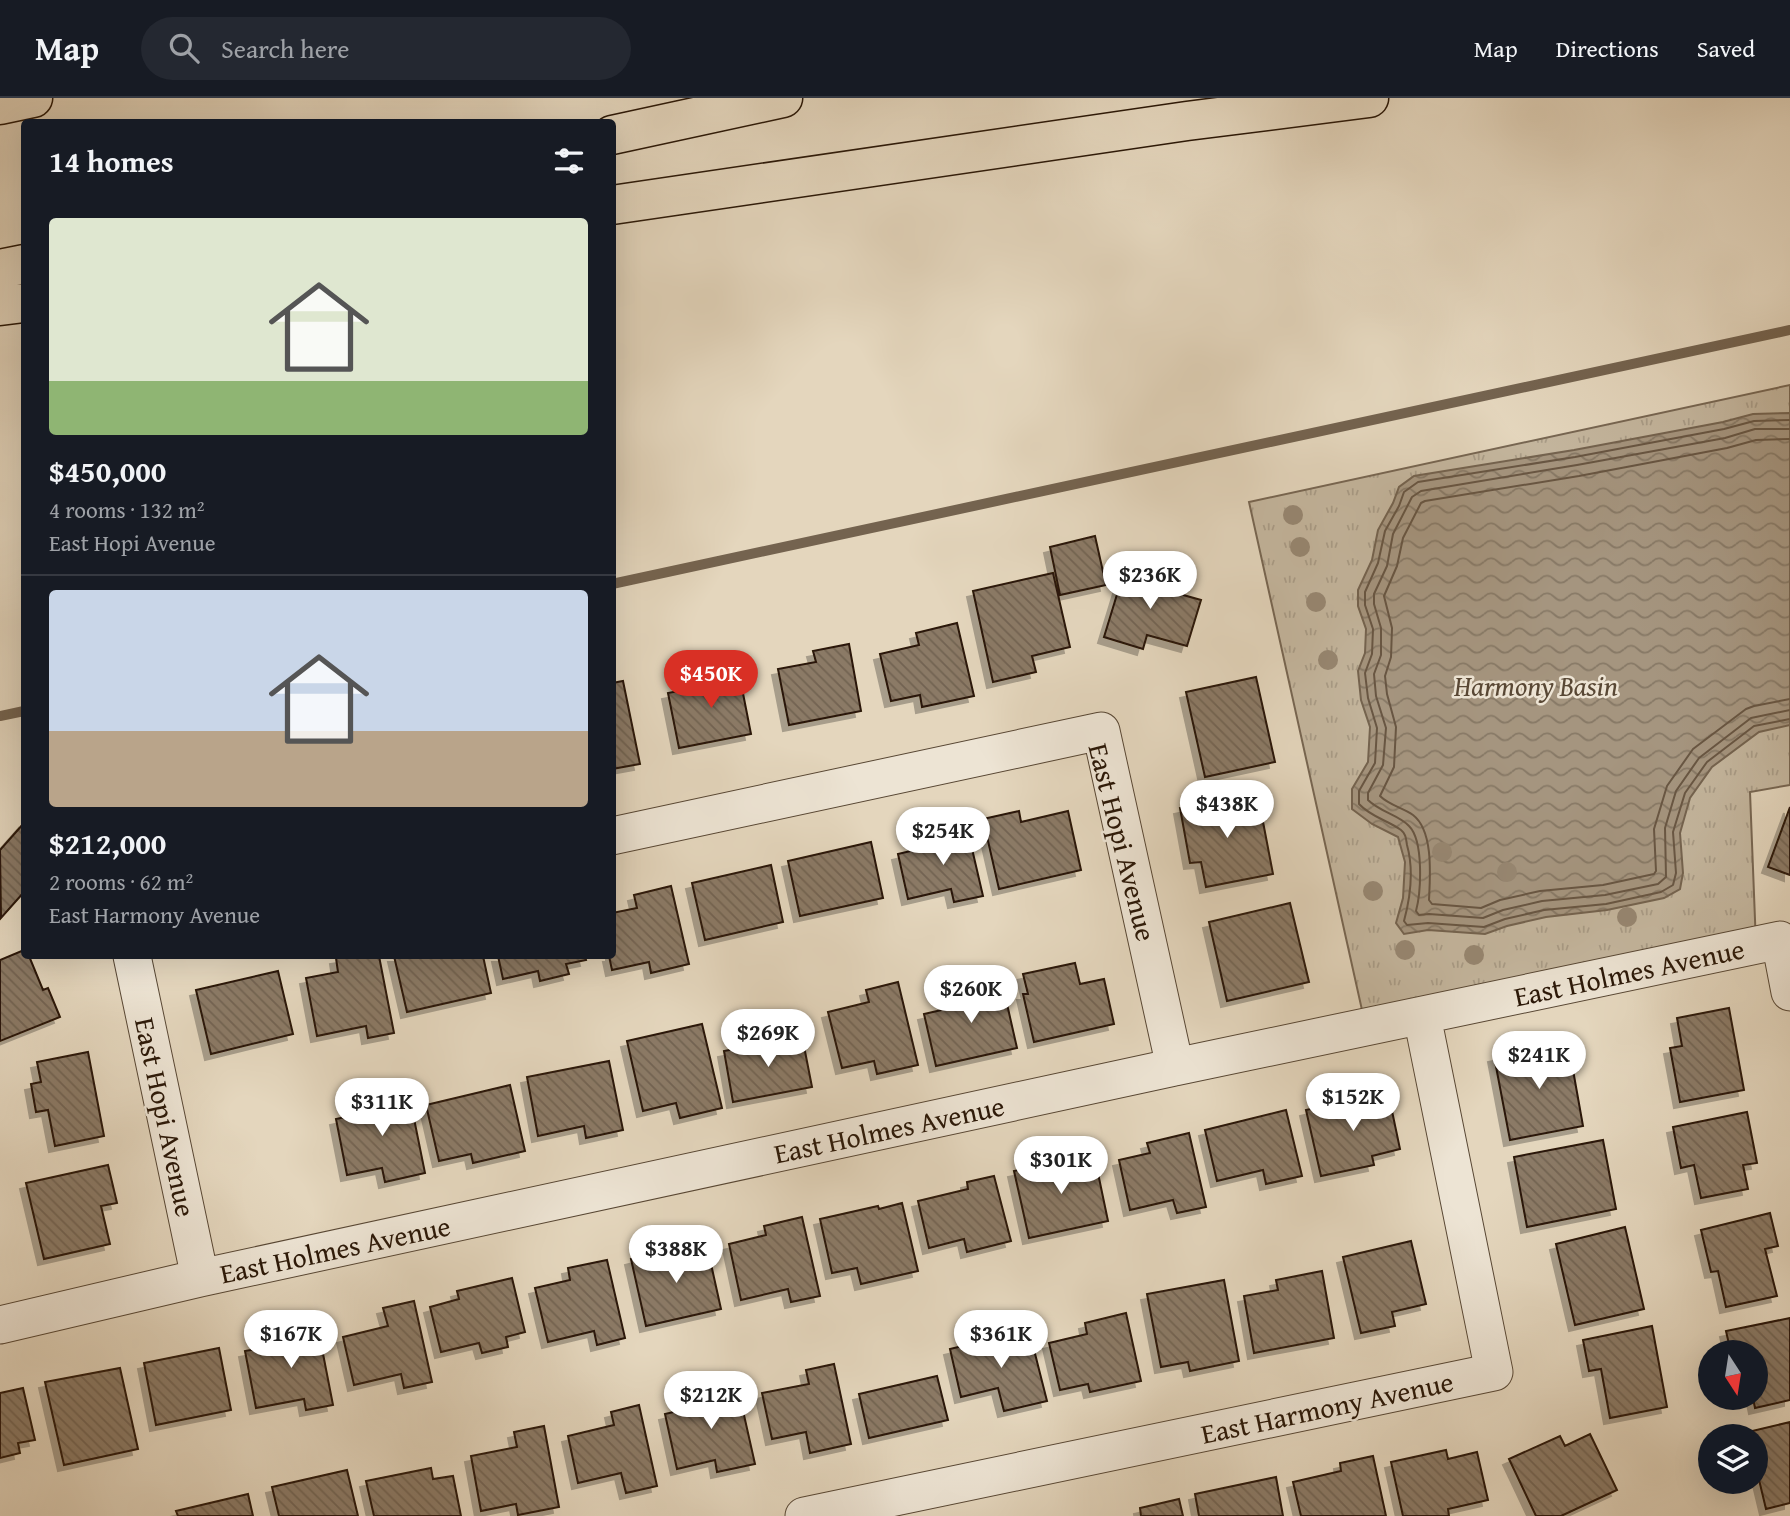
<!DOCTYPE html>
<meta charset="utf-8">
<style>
:root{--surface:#171b24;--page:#242831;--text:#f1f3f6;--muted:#9ea1a6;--line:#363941;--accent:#d93025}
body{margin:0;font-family:"Gentium Book Plus",serif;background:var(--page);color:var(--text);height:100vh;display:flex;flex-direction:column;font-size:26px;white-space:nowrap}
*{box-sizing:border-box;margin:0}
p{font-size:23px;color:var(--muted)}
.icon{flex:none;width:38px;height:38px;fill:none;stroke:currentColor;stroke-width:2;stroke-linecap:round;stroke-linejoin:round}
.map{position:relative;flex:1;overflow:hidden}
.side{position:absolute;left:21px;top:21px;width:595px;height:840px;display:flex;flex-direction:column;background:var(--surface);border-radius:7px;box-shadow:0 7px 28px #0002}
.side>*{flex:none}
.needle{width:46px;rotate:168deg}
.tools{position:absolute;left:1698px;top:1242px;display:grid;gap:14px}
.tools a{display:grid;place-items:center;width:70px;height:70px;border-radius:50%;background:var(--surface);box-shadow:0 7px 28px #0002;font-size:35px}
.price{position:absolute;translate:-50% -60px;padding:0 16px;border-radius:24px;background:#fff;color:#222;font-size:23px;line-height:46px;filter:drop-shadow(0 2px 4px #0008)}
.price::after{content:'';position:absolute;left:50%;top:42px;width:21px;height:16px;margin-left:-10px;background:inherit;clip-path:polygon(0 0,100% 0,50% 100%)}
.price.selected{background:var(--accent);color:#fff}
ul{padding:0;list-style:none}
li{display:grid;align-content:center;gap:14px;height:371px;padding:0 28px}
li+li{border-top:2px solid var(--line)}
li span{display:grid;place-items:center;height:217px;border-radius:7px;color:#555}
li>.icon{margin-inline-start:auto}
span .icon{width:126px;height:126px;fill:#fffc;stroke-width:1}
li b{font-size:30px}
h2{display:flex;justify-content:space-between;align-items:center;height:84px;padding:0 28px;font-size:30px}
header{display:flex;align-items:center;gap:42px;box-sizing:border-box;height:98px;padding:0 35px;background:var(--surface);border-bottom:2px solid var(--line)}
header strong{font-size:33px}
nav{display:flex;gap:38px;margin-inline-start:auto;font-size:24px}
.search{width:490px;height:63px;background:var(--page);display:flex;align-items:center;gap:18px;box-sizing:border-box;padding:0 24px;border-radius:38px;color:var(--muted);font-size:26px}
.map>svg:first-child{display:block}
</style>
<header>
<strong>Map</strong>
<div class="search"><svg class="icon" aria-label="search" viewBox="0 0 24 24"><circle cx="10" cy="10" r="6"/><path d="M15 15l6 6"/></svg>Search here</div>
<nav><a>Map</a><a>Directions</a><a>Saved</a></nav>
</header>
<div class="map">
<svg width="1790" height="1418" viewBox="0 0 1790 1418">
<defs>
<pattern id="park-tufts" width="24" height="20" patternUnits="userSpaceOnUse" patternTransform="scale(1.75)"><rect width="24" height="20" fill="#c4b69e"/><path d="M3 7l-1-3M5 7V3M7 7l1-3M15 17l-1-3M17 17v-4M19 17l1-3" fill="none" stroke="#a99c87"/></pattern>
<pattern id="water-waves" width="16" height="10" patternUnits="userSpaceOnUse" patternTransform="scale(1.75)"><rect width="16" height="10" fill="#a5957f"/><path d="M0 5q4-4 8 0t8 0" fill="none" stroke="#877966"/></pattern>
<pattern id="building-back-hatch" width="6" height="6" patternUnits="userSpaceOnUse" patternTransform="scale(1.75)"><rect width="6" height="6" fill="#8b7a66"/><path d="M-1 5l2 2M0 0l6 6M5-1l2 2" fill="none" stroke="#726352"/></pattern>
<filter id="shadow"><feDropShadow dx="-6" dy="6" stdDeviation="0" flood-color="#0004"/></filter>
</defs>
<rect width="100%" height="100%" fill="#e4d6bd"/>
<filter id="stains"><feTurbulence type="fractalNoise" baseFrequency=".00286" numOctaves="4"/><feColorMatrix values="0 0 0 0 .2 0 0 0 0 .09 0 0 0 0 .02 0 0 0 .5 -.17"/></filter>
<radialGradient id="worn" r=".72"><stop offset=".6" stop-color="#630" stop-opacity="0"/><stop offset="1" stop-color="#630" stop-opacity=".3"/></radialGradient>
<path fill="url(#park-tufts)" stroke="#776652" stroke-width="2" d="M1790,287V687L1750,694L1756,847L1366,930L1249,404Z"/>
<path fill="url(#water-waves)" stroke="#74634f" stroke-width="2" d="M1790,315V627L1759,634L1712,669L1690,700L1680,735L1683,775L1680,791L1664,800L1607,812L1546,819L1507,828L1485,836L1428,832L1404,836L1396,825L1403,800L1405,764L1398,739L1372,726L1352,711V691L1368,664L1370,629L1361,602L1358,573L1365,555L1366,531L1358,508V492L1372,462L1378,432L1393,405L1399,389L1414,378L1574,352L1723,324L1753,316Z"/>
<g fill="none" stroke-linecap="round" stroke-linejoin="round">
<path stroke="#685643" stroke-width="2" d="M1790,322L1754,323L1724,331L1575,359L1418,384L1404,394L1399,408L1385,433L1378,465L1365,494V507L1373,531L1372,556L1365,575L1368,600L1377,630L1375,665L1359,693V706C1371,719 1387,722 1401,732C1406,736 1406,741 1407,747C1414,772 1411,797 1404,823L1407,827L1428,825L1484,829L1505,821L1544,812L1606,806L1661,794L1673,787L1676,775L1673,734L1685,695L1707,664L1754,628L1790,621
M1790,331H1755L1725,340L1577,367L1421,393L1412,399L1393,436L1387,468L1374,496V506L1381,530V557L1374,576L1376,598L1386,630L1383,667L1368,695V702C1380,714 1399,717 1409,728C1424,743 1421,794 1416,813L1419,817L1429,816L1483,820L1503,812L1542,803L1605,797L1658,786L1666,779L1665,730L1676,693L1699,660L1751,620L1790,612
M1790,341L1756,342L1727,350L1579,378L1425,403L1421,405L1403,440L1397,468L1384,498L1392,530L1391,559L1385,578L1387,596L1396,629L1394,669L1380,698C1389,707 1403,710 1413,717C1434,733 1430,779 1429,802L1432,806L1481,810L1500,802L1540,793L1603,787L1654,776L1656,773L1654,731L1667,688L1693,651L1746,611L1754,608L1790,601"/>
<path stroke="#74634f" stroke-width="10" d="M612,486L1790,232
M0,618L24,613"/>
</g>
<path fill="url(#building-back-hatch)" stroke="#2a1707" stroke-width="2" filter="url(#shadow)" d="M1095,438L1106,487L1060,497L1050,449Z
M1126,467L1173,481L1169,493L1201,502L1187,548L1147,537L1143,551L1104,539Z
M1053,475L1070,549L1032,558L1036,574L993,584L973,493Z
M957,525L974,598L922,609L920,597L891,603L880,556L919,547L916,535Z
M849,546L861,613L789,627L778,571L816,564L813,553Z
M738,570L751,636L679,650L668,595L705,588L703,577Z
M1256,579L1275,664L1205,679L1186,594Z
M623,583L640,666L612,671V585Z
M1238,698L1240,706L1259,703L1273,776L1206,789L1201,764L1190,765L1180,710Z
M1790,709V777L1768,769Z
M1019,713L1021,724L1068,713L1081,772L999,791L983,721Z
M24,725V794L1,820L0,752Z
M966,725L983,798L954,804L951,791L908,801L898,756L940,746L937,732Z
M871,744L883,800L800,818L788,763Z
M771,767L783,824L705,842L692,785Z
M671,788L689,866L651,875L649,864L612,872L609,858H612V815L637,810L634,797Z
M1290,805L1309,884L1227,903L1209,824Z
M24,852V858H29L43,892L48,890L60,919L0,943V862Z
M350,858H379L394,935L368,940L366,928L317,938L306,880L338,874L336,860Z
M394,858H483L491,895L407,914Z
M498,858H585L586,862L566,866L569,876L540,883L538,873L503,881Z
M1075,865L1080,886L1104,881L1114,926L1034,944L1023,896H1028L1023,876Z
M278,873L293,936L211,956L196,892Z
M898,884L918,967L877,976L874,963L842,970L828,914L869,904L866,892Z
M1002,884L1017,950L936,968L924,916L946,911L942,896Z
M1729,910L1744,992L1680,1004L1670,950L1682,948L1677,920Z
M702,926L722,1010L680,1020L676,1005L643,1013L627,943Z
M802,938L812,989L733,1004L724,953Z
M1568,944L1583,1028L1510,1042L1494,958Z
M88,954L104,1038L55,1048L48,1012L36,1014L31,986L41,984L37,964Z
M609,963L623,1032L586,1040L584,1028L538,1038L527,979Z
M510,987L525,1053L473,1065L471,1056L439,1063L426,1007Z
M408,991L425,1075L385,1084L382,1070L347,1077L336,1021L364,1015L361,1001Z
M1388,994L1400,1051L1372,1058L1374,1067L1321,1078L1306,1012Z
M1286,1012L1302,1078L1266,1086L1263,1072L1217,1083L1205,1032Z
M1747,1014L1757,1065L1743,1067L1748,1091L1701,1100L1694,1067L1681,1070L1673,1029Z
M1189,1035L1206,1109L1177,1115L1173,1102L1130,1112L1119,1062L1150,1055L1147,1045Z
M1603,1042L1616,1111L1527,1129L1514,1059Z
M1094,1056L1108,1123L1029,1140L1014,1073Z
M108,1067L117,1105L101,1108L110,1146L44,1161L26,1085Z
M994,1078L1011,1143L967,1154L964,1141L929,1150L918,1103L968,1091L967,1084Z
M902,1105L918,1173L861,1186L857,1170L832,1175L820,1121L878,1108L879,1111Z
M1770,1115L1778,1148L1765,1151L1777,1198L1726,1209L1718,1173L1711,1174L1701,1132Z
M802,1119L820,1198L791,1204L788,1191L741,1202L729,1146L766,1137L764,1128Z
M1625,1129L1644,1211L1575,1227L1556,1146Z
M1411,1143L1426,1206L1392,1214L1395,1228L1361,1235L1343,1159Z
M707,1148L721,1211L646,1228L631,1161L660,1154L661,1158Z
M607,1162L625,1240L597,1247L594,1233L548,1244L535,1190L570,1182L568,1170Z
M1322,1173L1334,1240L1254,1255L1244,1198L1278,1192L1276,1182Z
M512,1180L525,1234L506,1239L508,1249L482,1255L479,1245L441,1254L430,1209L459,1201L457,1193Z
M1224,1182L1239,1263L1190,1273L1188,1264L1161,1269L1147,1196Z
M414,1203L432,1284L404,1290L401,1276L354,1287L343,1239L388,1228L383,1210Z
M1126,1215L1141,1283L1090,1294L1088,1286L1060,1292L1049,1245L1087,1236L1085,1225Z
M1790,1220V1302L1755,1310L1753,1300H1755V1255H1731L1726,1233Z
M317,1225L333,1307L306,1312L304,1301L256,1310L245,1253L278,1247L276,1233Z
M1652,1228L1667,1309L1610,1320L1601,1271L1589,1273L1583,1242Z
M1029,1232L1047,1303L1004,1313L998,1290L961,1299L950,1251Z
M219,1250L231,1312L156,1327L144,1265Z
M834,1266L851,1346L810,1355L806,1334L772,1341L762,1295L809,1286L806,1272Z
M120,1270L138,1351L64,1367L45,1284Z
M937,1278L948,1322L869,1340L859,1296Z
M737,1286L755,1366L717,1374L715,1362L677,1371L665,1316L691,1310L688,1297Z
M23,1290L35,1342L18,1345L20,1355L0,1360V1295Z
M639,1307L657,1388L626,1395L621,1375L578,1385L568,1338L614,1327L611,1314Z
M1790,1324V1405L1766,1411L1755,1365V1339H1749L1748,1334Z
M544,1328L559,1409L518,1417L516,1406L481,1413L471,1358L517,1349L514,1334Z
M1590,1336L1617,1392L1561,1418H1536L1509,1361L1560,1338L1565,1348Z
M1446,1352L1448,1361L1477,1354L1488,1402L1448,1411L1449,1418H1403L1391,1364Z
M1373,1358L1386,1418H1301L1293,1384L1341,1373L1340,1365Z
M431,1370L433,1381L453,1378L461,1418H374L366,1383Z
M347,1372L358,1418H279L272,1389Z
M1276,1379L1283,1418H1199L1195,1396Z
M248,1396L253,1418H178L176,1413Z
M1179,1401L1183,1418H1141L1140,1410Z"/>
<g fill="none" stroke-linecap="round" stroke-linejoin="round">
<defs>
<path id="street" d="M612,738L1101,633L1175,969
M132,858L200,1180
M0,1227L200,1180L1175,969L1780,842L1790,894
M804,1418L1494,1274L1422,918"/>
<path id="highway" d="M0,7L33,0
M612,37L783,0
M612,107L1187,23L1369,0
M0,171L24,166
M0,208L24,205"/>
</defs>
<use href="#street" stroke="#584734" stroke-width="39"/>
<use href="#highway" stroke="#2a1707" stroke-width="41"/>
<use href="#street" stroke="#ede4d4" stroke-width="37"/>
<use href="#highway" stroke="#e4d6bd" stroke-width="38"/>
</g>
<g fill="#978772">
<circle cx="1293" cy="417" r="10"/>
<circle cx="1300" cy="449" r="10"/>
<circle cx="1316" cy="504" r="10"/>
<circle cx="1328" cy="562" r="10"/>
<circle cx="1442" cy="754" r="10"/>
<circle cx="1507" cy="774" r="10"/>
<circle cx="1373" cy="793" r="10"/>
<circle cx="1627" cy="819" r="10"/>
<circle cx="1405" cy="852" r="10"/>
<circle cx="1474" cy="857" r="10"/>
</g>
<g text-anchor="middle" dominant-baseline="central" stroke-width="5" stroke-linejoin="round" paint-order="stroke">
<g font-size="28" font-style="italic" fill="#584734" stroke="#ede4d4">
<text x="1536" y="587">Harmony Basin</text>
</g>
<g font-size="28" fill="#2a1707" stroke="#ede4d4">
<text transform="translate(1123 744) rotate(76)">East Hopi Avenue</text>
<text transform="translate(1629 874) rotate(-12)">East Holmes Avenue</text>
<text transform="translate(166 1019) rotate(78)">East Hopi Avenue</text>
<text transform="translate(889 1031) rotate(-12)">East Holmes Avenue</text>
<text transform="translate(335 1151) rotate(-12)">East Holmes Avenue</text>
<text transform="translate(1327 1309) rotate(-12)">East Harmony Avenue</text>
</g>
</g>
<rect width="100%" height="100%" filter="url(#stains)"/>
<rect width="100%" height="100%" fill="url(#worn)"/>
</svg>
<div class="tools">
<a><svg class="needle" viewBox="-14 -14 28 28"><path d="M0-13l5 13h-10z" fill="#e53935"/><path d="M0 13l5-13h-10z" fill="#9ea1a6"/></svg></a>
<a><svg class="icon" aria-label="layers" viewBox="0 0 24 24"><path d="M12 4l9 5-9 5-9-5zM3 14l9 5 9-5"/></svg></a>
</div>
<b class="price" style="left:1150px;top:513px">$236K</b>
<b class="price selected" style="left:711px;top:612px">$450K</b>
<b class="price" style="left:1227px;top:742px">$438K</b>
<b class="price" style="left:943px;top:769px">$254K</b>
<b class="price" style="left:971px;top:927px">$260K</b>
<b class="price" style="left:768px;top:971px">$269K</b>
<b class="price" style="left:1539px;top:993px">$241K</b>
<b class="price" style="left:1353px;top:1035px">$152K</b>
<b class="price" style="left:382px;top:1040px">$311K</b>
<b class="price" style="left:1061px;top:1098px">$301K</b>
<b class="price" style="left:676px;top:1187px">$388K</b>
<b class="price" style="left:291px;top:1272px">$167K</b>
<b class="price" style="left:1001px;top:1272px">$361K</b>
<b class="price" style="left:711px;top:1333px">$212K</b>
<section class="side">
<h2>14 homes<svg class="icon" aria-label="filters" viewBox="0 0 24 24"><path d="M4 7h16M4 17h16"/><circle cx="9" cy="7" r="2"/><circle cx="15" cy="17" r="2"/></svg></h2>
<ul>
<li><span style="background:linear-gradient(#dfe7d0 75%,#8fb573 0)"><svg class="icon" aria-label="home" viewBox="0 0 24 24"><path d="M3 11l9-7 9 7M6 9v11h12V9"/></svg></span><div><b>$450,000</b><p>4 rooms · 132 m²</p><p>East Hopi Avenue</p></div></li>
<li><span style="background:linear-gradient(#c9d6e8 65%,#b9a48a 0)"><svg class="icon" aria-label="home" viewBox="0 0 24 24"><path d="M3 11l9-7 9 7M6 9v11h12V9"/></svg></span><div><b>$212,000</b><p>2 rooms · 62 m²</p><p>East Harmony Avenue</p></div></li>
</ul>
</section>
</div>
